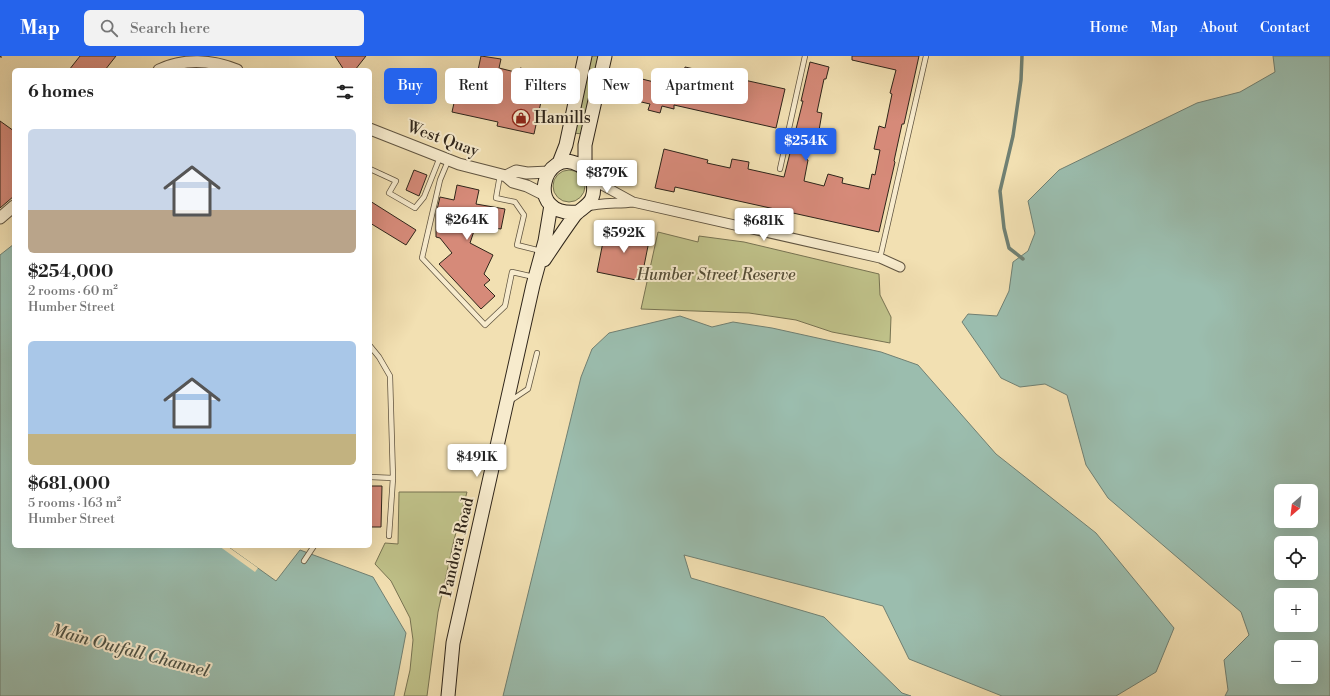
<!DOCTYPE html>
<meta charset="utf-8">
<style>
:root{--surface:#fff;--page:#f2f2f2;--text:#222;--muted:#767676;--accent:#2563eb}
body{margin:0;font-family:"Libre Bodoni",serif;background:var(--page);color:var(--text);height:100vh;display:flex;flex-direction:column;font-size:15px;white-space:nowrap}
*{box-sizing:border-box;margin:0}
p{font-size:13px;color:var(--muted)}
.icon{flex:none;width:22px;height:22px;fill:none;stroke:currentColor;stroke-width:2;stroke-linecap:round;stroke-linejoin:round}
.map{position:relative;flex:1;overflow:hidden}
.panel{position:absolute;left:12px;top:12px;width:360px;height:480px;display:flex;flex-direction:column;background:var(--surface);border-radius:6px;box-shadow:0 4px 16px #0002}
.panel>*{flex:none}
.hud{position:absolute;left:384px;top:12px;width:380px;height:36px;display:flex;gap:8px}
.needle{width:26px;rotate:208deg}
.fabs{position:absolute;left:1274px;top:428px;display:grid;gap:8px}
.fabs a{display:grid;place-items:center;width:44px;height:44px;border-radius:6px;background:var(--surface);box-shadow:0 4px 16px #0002;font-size:20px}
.price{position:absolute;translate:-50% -34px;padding:0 9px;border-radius:4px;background:#fff;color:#222;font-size:13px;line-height:26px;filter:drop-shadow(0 1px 2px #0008)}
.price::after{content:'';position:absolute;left:50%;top:24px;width:12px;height:9px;margin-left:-6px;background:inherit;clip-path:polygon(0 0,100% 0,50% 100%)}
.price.selected{background:var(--accent);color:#fff}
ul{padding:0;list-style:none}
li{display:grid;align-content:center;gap:8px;height:212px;padding:0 16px}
li span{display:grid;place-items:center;height:124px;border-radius:6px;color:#555}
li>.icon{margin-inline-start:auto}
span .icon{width:72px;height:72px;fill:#fffc;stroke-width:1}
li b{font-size:17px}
h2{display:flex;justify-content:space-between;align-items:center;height:48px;padding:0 16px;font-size:17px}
.chip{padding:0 14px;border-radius:6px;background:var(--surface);box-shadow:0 4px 16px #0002;font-size:14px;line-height:36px}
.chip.selected{background:var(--accent);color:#fff}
header{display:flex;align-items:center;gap:24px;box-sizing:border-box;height:56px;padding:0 20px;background:var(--accent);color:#fff}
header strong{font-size:19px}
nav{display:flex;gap:22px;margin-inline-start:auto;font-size:14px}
.search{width:280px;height:36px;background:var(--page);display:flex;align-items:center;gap:10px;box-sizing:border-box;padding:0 14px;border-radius:6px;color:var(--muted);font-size:15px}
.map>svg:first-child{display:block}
</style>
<header>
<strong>Map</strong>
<div class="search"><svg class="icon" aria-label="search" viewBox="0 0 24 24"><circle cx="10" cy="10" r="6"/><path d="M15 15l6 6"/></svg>Search here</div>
<nav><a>Home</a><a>Map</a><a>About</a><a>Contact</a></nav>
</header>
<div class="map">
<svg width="1330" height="640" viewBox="0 0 1330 640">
<rect width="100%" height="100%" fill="#f2e0b2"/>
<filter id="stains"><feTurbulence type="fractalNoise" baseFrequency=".005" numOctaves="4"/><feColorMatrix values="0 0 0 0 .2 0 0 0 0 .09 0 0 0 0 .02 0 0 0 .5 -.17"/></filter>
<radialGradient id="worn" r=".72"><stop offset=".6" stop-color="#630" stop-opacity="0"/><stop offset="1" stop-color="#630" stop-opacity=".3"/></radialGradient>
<path fill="#bfc189" stroke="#777352" d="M591,0H600L582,78L574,77Z
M553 130a16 16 0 1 1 32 0a16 16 0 1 1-32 0Z
M658,176L698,186L699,180L744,186L879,218L880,239L891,261L890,287L832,276L796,264L749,257L641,253Z
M399,436H467L454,484L438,556L427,640H404L410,614L413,584L410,562L391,525L375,508L385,487L398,488Z"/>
<path fill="#9bbdae" stroke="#708073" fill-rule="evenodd" d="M1273,0H1330V640H1225L1228,634L1224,604L1249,579L1241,556L1108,442L1086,409L1067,339L1045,328L1020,331L1001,322L962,266L968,258L997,260L1009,235L1013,206L1028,195L1035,177L1028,145L1059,114L1197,47L1240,36L1275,16ZM1281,435H1311V465H1281ZM1281,487H1311V517H1281ZM1281,539H1311V569H1281ZM1281,591H1311V621H1281Z
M14,188V490H227L276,525L300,494L373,521L406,577L394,640H0V199Z
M680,260L712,271L733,266L772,272L881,296L918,309L996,398L1096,477L1174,572L1156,616L1116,640H1002L909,603L883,550L684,499L691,522L824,561L902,637L911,640H503L581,321L592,293L609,277Z"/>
<path fill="#f2e0b2" d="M219,490H227L258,512L255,516Z"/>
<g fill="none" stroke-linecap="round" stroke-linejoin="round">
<path stroke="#708073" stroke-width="3.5" d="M1022,0L1021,24L1013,80L1000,135L1004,172L1009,192L1023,203"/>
</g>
<path fill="#d68a79" stroke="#2f251a" d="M80,0H116L105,14H69Z
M335,0H366L355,14H344Z
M481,0L501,3L499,12L519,17L520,12L547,18L534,78L497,70L498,66L452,56L458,29L474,33Z
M852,0H919L904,68H902L894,105L895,106L879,176L675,131L674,136L655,132L664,93L708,104L707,107L730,112L732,103L749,106L748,113L784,121L803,45H801L810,6L829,11L826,23H824L817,56L822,57L818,80L812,78L806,103L808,104L804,125L824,130L828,118L843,122L842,127L869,133L872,118L875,119L880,94L874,93L879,70L885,72L892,38L890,37L896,14L852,4Z
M685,11L785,33L776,72L674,49V53L662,50L660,57L648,54L650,48L637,45L642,23L654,26L655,20L682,26Z
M0,65L14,75V140L0,152Z
M414,114L427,119L419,140L406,134Z
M457,129L479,134L476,148L505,153L501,173L476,169L470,187L493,199L484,218L490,224L484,229L495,240L481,253L439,208L452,197L440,182L436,181V158L440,141L454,144Z
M370,145L416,174L406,189L370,167Z
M606,171L650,180L641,225L597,216Z
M370,430H382L381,471H370Z"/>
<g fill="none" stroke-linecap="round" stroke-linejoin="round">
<defs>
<path id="service" d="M448,105L440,124L422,202L485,269L505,250L512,216L534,221
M370,113L396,125L389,137L415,152L424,141L440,101
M780,113L805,0
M500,119L496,142L515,146L524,159L517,189L541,195
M880,202L926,0
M370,290L379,301L390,320L393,422L389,480
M510,345L528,333L537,297
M370,421L393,422
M304,505L314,490"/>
<path id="minor" d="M593,124L633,146L880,202L900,211
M585,151C600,146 617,148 633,146"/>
<path id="tertiary" d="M159,14C184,2 212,4 237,14
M370,73L459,108L506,120L513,126L527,130L545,139
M506,120L516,115L527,117L549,116
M0,162L14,150"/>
<path id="secondary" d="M559,107L566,89L585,0
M585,112V89L605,0
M544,204C554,189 564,174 575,159C580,153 589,150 592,142C594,137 594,132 593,127C593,118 587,113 579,109C544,89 523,162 578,156
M448,640L453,587L533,229L545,185L551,149"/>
</defs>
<use href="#service" stroke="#605440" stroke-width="6"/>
<use href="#minor" stroke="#605440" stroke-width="11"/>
<use href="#tertiary" stroke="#605440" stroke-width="13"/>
<use href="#secondary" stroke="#2f251a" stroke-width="15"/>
<use href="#service" stroke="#f7ebcd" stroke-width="4.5"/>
<use href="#minor" stroke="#f7ebcd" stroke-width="9"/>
<use href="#tertiary" stroke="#f7ebcd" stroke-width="11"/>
<use href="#secondary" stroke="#f7ebcd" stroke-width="13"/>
<path stroke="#2f251a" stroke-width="3" stroke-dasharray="7 7" stroke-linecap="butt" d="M0,1L1,0"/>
</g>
<defs>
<symbol id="shop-ring" viewBox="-11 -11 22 22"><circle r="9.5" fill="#f7ebcd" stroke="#8f2418" stroke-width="1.5"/><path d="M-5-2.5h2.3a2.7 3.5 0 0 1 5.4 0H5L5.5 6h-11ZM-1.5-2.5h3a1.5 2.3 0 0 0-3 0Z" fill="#8f2418"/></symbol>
</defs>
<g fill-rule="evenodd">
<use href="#shop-ring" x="511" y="52" width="20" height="20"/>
</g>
<g text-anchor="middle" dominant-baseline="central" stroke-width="4" stroke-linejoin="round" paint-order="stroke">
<g font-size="16" fill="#2f251a" stroke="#f7ebcd" text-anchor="start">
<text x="534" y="62">Hamills</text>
</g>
<g font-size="16" fill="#2f251a" stroke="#f7ebcd">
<text transform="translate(443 83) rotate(20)">West Quay</text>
<text transform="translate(457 491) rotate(-77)">Pandora Road</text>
</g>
<g font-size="16" font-style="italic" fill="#534c36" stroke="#f7ebcd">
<text x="716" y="219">Humber Street Reserve</text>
</g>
<g font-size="17" font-style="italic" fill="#4f5346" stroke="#f7ebcd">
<text transform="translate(130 595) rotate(15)">Main Outfall Channel</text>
</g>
</g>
<rect width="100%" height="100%" filter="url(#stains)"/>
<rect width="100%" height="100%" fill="url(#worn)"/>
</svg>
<div class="fabs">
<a><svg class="needle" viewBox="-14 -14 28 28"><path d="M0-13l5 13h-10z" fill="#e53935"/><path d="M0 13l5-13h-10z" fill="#767676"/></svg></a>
<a><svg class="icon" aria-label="locate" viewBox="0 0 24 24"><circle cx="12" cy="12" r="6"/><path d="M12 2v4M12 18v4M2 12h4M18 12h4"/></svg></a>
<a>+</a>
<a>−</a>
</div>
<b class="price selected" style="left:806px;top:106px">$254K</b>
<b class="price" style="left:607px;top:138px">$879K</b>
<b class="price" style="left:467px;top:185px">$264K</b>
<b class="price" style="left:764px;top:186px">$681K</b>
<b class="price" style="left:624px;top:198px">$592K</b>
<b class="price" style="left:477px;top:422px">$491K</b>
<div class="hud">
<a class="chip selected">Buy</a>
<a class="chip">Rent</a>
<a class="chip">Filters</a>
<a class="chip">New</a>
<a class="chip">Apartment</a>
</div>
<section class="panel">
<h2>6 homes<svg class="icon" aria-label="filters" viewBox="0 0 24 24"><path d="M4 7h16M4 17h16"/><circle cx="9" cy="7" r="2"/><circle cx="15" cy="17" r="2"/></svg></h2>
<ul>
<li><span style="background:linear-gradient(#c9d6e8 65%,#b9a48a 0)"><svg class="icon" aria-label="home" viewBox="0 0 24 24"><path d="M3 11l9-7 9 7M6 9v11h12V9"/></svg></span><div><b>$254,000</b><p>2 rooms · 60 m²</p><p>Humber Street</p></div></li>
<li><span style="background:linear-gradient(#a9c7e8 75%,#c2b280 0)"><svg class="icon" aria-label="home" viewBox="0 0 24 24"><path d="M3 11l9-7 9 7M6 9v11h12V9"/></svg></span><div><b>$681,000</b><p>5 rooms · 163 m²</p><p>Humber Street</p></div></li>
</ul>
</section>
</div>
